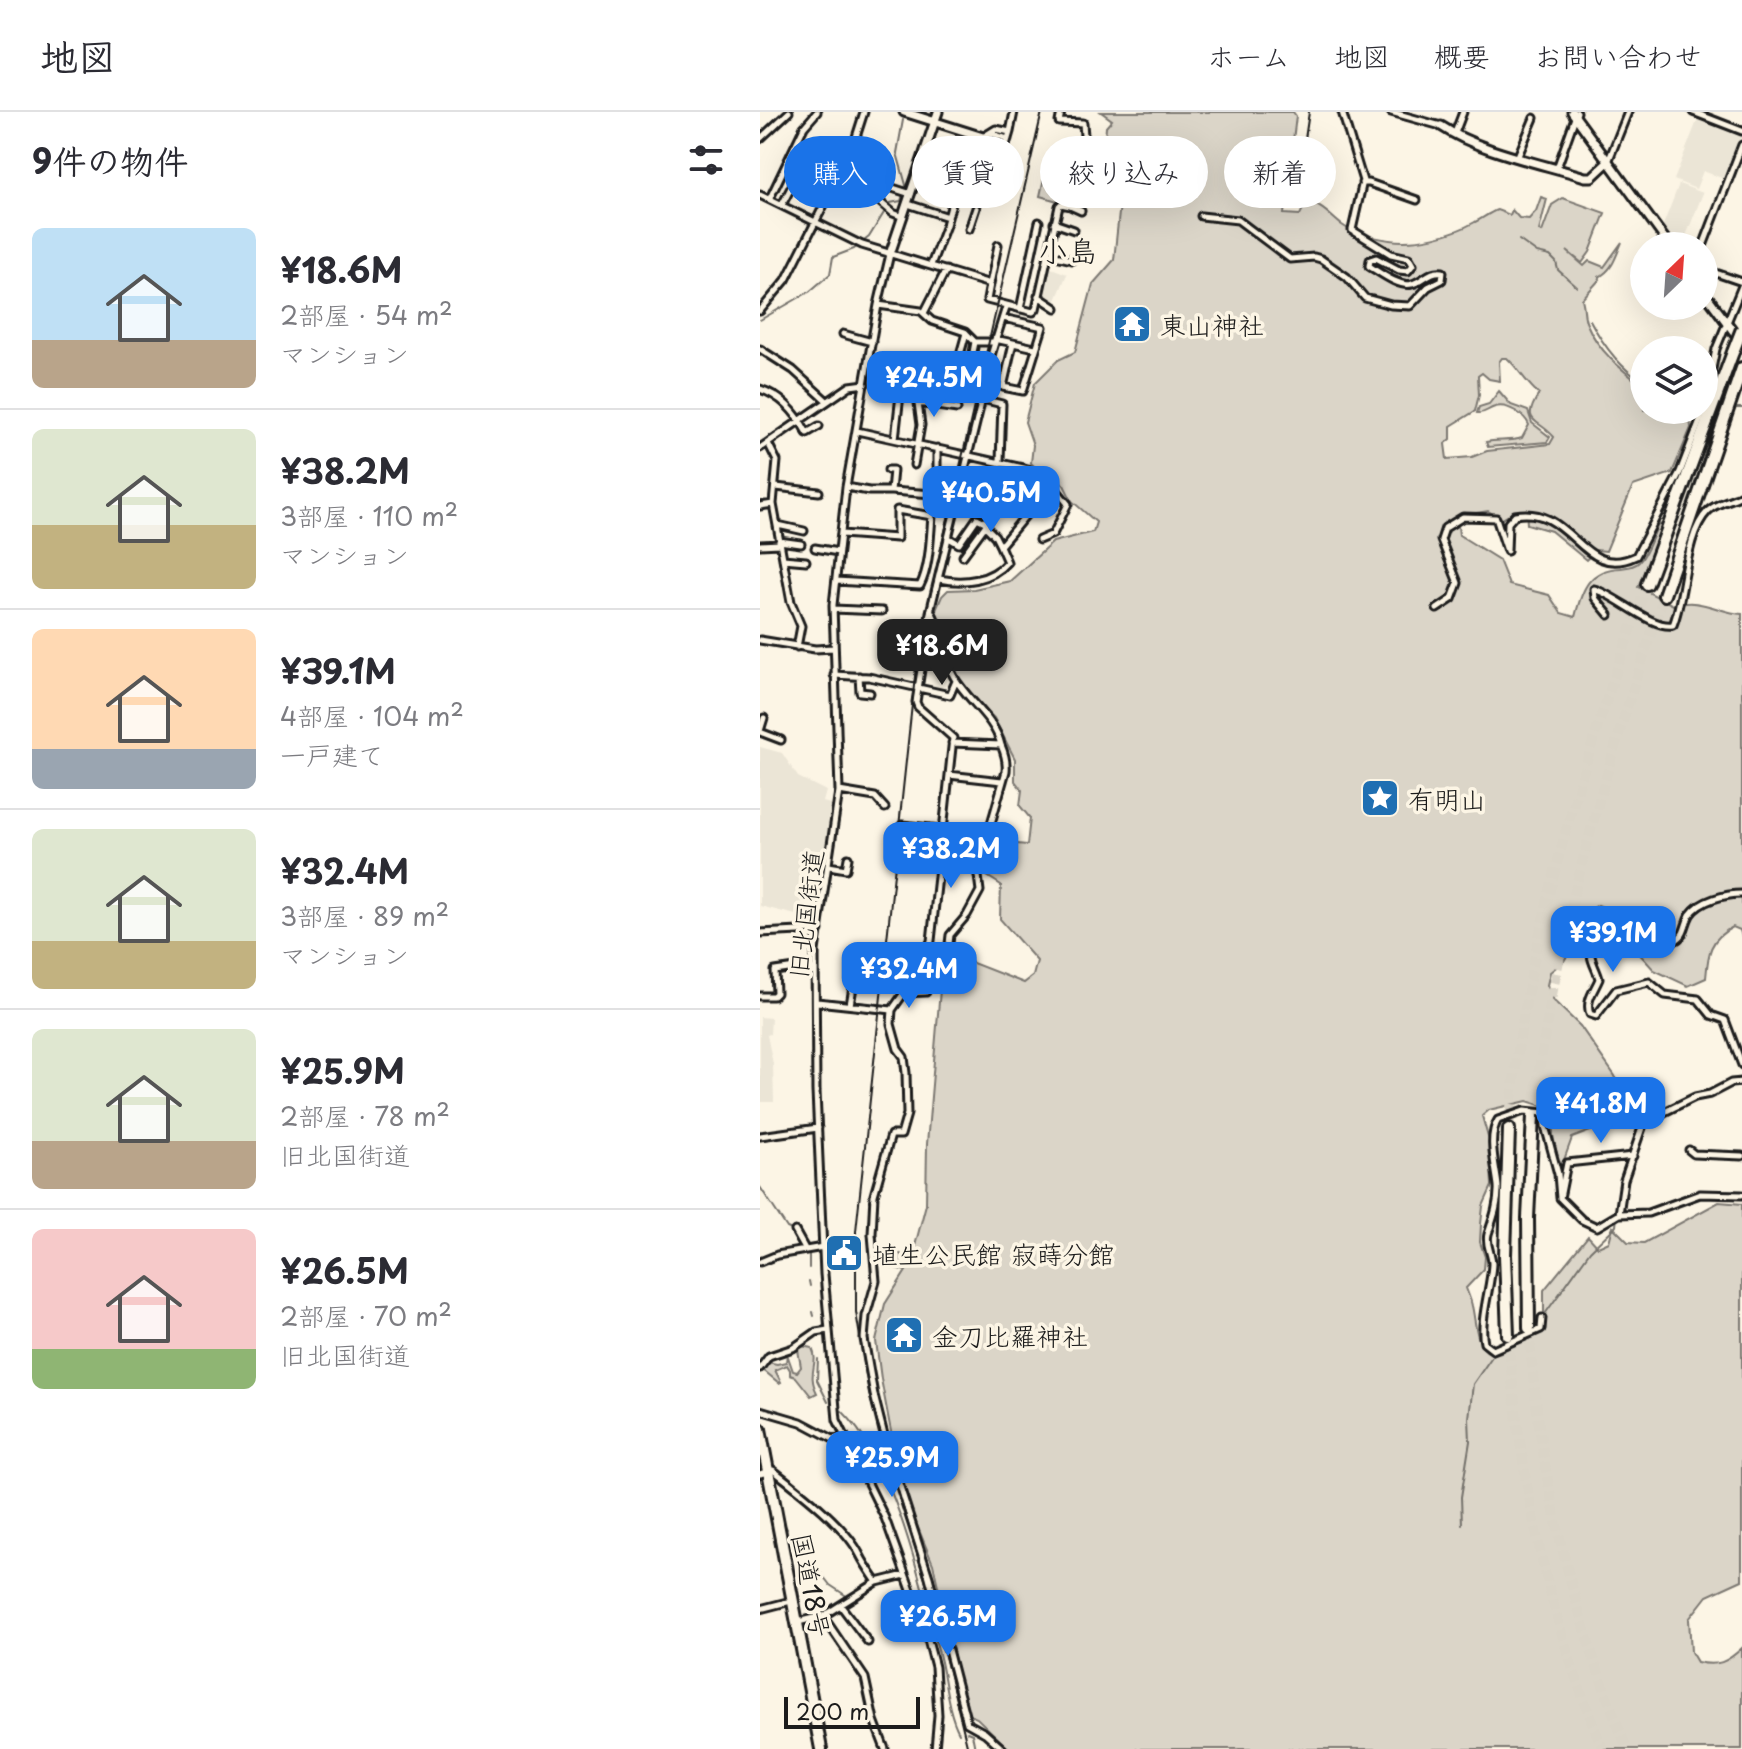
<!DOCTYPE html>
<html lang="ja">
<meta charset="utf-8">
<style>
:root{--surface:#fff;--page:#f7f7f7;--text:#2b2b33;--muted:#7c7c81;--line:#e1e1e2;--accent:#1a73e8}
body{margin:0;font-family:"Playpen Sans","Klee One",sans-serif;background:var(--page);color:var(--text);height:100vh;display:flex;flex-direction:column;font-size:30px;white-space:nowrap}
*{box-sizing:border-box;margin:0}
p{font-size:26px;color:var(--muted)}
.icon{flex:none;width:44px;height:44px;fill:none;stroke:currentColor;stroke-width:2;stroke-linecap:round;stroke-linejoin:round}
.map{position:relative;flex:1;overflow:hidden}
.side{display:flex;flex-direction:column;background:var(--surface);width:760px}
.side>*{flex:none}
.banner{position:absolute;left:24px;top:24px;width:760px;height:72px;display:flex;gap:16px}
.needle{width:52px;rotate:25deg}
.buttons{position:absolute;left:870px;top:120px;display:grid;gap:16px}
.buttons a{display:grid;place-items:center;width:88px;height:88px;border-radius:50%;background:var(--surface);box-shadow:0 8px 32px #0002;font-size:40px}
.scale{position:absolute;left:24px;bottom:20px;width:136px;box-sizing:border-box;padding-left:8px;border:4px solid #1c1c1c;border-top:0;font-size:22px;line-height:28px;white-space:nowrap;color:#1c1c1c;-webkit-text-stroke:6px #fcf5e5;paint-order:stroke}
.price{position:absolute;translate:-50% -68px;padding:0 18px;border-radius:16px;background:var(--accent);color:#fff;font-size:26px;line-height:52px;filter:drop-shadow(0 2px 4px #0008)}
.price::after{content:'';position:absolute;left:50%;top:48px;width:24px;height:18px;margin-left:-12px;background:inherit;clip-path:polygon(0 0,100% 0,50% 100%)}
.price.current{background:#222;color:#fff}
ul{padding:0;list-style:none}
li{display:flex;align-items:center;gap:24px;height:200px;padding:0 32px}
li+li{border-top:2px solid var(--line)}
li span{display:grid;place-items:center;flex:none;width:224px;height:160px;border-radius:12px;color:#555}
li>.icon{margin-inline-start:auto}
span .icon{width:96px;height:96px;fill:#fffc;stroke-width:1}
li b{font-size:34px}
h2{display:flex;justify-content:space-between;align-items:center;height:96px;padding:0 32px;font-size:34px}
.pill{padding:0 28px;border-radius:36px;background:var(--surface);box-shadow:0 8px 32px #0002;font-size:28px;line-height:72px}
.pill.current{background:var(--accent);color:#fff}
header{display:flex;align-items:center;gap:48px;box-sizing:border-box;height:112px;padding:0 40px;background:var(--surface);border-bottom:2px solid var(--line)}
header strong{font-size:38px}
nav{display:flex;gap:44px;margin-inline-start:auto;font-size:28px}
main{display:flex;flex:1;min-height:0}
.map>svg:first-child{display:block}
</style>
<header>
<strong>地図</strong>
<nav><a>ホーム</a><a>地図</a><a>概要</a><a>お問い合わせ</a></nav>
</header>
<main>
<section class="side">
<h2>9件の物件<svg class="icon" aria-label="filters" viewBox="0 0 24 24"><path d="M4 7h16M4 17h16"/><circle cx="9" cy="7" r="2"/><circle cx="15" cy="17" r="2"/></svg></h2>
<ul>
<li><span style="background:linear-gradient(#bfe0f5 70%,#b9a48a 0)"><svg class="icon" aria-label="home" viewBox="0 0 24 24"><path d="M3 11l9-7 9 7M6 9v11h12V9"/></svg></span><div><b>¥18.6M</b><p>2部屋 · 54 m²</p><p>マンション</p></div></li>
<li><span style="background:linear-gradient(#dfe7d0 60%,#c2b280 0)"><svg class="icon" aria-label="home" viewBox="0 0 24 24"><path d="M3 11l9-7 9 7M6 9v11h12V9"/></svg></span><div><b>¥38.2M</b><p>3部屋 · 110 m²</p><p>マンション</p></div></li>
<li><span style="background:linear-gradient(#ffd9b3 75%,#9aa5b1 0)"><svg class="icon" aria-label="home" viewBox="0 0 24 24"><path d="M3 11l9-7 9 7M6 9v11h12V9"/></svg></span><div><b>¥39.1M</b><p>4部屋 · 104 m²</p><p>一戸建て</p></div></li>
<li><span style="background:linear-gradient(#dfe7d0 70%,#c2b280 0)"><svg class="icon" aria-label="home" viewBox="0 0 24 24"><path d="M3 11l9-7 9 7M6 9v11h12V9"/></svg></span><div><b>¥32.4M</b><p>3部屋 · 89 m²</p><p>マンション</p></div></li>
<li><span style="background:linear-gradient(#dfe7d0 70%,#b9a48a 0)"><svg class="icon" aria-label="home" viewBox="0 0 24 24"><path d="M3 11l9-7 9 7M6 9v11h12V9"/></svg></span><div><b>¥25.9M</b><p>2部屋 · 78 m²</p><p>旧北国街道</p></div></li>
<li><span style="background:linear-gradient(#f6c9c9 75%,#8fb573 0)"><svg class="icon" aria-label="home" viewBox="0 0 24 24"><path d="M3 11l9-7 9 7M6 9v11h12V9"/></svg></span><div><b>¥26.5M</b><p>2部屋 · 70 m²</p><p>旧北国街道</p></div></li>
</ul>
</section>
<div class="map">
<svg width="982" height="1637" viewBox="0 0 982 1637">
<rect width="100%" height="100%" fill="#fcf5e5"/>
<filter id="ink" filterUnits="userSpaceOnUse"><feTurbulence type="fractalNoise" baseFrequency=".0125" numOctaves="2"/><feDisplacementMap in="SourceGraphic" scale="16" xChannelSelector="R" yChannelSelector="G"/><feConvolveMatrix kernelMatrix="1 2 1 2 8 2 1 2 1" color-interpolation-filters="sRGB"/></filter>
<g filter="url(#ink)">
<path fill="#ebe5d6" d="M939,4L982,22V29L967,68L943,59L936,77L914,68Z
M919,72L943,81L922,134H916L902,116Z
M286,154L307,162L294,193L280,182Z
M0,635L22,641L38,665L66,679L63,690L74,693L64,760L46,758L40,804L0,794Z
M0,905L11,906L10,922L7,923L13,952L14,990H0Z"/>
<path fill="#dbd5c8" stroke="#7c7872" stroke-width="2" fill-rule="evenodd" d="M341,0H533L536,4L524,102L540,103C550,77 570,105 582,113C593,121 617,126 630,128C657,132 692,123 715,110C723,106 729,101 737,98L750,103L752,98L759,106L769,107L776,99L781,85L787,87L779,119L782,120L792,93L803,86L845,101L830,140L822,151L807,139L824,154L829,149L844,155L862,130C856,144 853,158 839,165L840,167L822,187C825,196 823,204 827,212C838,239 862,258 884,275V298H915L930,305L931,316L912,361L873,374L846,439L836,438L826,448L791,419L767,412L766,398L754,400L742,407L728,399L697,404L699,423L739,448L749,473L789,483L801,501L815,505C822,477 829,457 861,456C868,455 874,455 879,450C888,441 893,422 899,411L902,417L878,475L915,494C937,484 960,501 982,502V825L980,818L973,815C949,827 948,842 946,866L928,874L894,858L875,837L864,805L838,793L826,801L817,827L804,849L790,860L787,873L794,889L820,914L855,964L861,982L841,1015L812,1026L800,1059L793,1023V1005L786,995L767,989L729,998L722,1004L730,1032L732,1074L723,1094L721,1112L720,1130L725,1145L724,1157L706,1176C708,1182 711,1188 712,1194C716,1208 715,1250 741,1240C746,1238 752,1233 757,1230C767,1224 776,1225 784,1216V1178L828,1124L838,1135L849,1130L853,1115L868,1130L884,1131L959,1090L982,1092V1468L947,1484L929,1507L931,1540L937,1550C958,1555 967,1550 982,1536V1637H249L217,1606L207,1602L173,1452L142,1377L121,1267L116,1229L125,1192L146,1159L131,1155V1139L151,1146L148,1157L150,1153L166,1092L167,1032L181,866L193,856L208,849L264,871L273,864L277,849L240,807L241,773L224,762L235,730L267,733L270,706L260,694L262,678L255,669V647L234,606L201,572L176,498L182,484L188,478L214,477L250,469L293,430L333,420L336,410L312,389L304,373L290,358L275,355L271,351L273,333L265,310L275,271L298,248L315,240L333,172L354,148L363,63L355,34L345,29L346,15L352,8ZM742,246H747C759,257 766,271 779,282C760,312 778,306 794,325L790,332L727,339L712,345L687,347L685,332L691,327V314L715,299L719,283L718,264L722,261L729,267L740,269L739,250Z
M288,48L317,54L308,92L280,84Z
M739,279L751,293L768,299L772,311L790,325L787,330L728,335L726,330C736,327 750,330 762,326L769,313C765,303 747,291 735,295C727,297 726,302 717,301L719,295L729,292Z
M41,1234L52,1236C60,1253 46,1259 57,1281L51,1284L36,1265L30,1263V1258L27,1253L15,1258L21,1270L19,1271L2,1257L7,1250L17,1252L26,1250L27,1242L33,1259L37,1260L41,1255L38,1238Z"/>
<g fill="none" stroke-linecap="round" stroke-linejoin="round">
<path stroke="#75726c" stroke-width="2" d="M759,128L777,141L790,144L796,150L798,158L817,175
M0,208L49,180L70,162L73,145L94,137L109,125L130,91L141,89L146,73L137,41L143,8
M830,208C843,233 860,256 884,271
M977,296H982
M0,1075L27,1116L32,1118
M49,1156V1139
M49,1169L50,1174
M53,1200L54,1204
M785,1202L830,1139L856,1114L857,1105
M58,1247L57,1268L68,1290
M82,1299C135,1350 163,1478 181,1550C186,1572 188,1601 199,1621
M0,1368L6,1375
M22,1408L27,1417
M702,1412L701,1385L710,1329L709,1306L713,1272L733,1243
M43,1438L70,1473L88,1485
M207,1620L212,1622L215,1637"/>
<path stroke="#dad4c7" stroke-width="10" stroke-dasharray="10 5" stroke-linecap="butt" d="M773,1004C795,822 846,655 904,483
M749,1017C765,828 823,650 887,472
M769,1216C780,1369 810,1494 867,1637
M748,1223C760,1367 787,1503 843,1637"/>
<defs>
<path id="street" d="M631,0L681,14
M933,0L982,19
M236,17L250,20L241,50L236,54L225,48L223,25Z
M250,20L254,0
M230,21L248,27
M695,21L703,0
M0,27L29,0
M758,44L774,6
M848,50L868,0
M797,56L817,0
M82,70L113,84L133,101L143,105
M602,71H609L657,88
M0,83L102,133L230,172L227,188L273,200L276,197L299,94L301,92L310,94L324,24L323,11L299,10L301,0
M113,84L117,71L151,82
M10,86L44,15L57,0
M148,92L188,105
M22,93L37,64
M310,94L321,99
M441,104L478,108L530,147L554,145L561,147L587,165L605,186L631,193L650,194L668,175L682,168L683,160C669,158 664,169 652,172C640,176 619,160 609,154L610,148L616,146L639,158L648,159L653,153L649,146L631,142L592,118L603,69L582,0
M294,111L314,118
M209,117L216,96
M943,134L982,33
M130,142L118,193L86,375L73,493L79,679L55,839L56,979L64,1162L77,1308L125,1406L166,1520L175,1555L178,1603L175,1637
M287,142L312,148
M171,153L186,113L211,21
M944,157L982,170
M230,172L238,133
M278,184L296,196
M118,193L161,199L172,209L205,220L215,230H234
M260,197L279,110
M0,199L26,168L66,89L82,69L104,0
M164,201L186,158
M83,222L112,230
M235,227L253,231L243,275L263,279L283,215L243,206
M253,231L275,236
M0,237L33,258L67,289
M201,239L206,221
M211,251L215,230
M0,277C22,284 37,302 47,321L59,314
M222,287L242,292L240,349
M158,291L197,297
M944,297L956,237L982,174
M97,319L268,357L294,375L308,392L293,422L279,428
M135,327L141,274L161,277L158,291L161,313L154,353
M8,331L17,349L13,392L31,490L41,514L37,535
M0,336L90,274L105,272
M177,336V354
M202,367C226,373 253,377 273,394
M16,375L59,380
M86,375L109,379H131
M239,376L232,402L225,414L235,424L240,434
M0,394L13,392
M18,413L44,419
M81,422L137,426V398L172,404L173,382L131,379L133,358H128
M189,426L199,432L217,406L227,411
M19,429L41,432
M0,433L20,432
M55,436L78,440
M203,444L225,414
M23,447L46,449
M179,467C203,472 231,469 247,450L240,434L291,373
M76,469L160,474C170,454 170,426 172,404
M73,497L122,499
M677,497L692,487L698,471L681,428L685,416L703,405L736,406L747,439L748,411L755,403C813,392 821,470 876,444L920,360L944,298
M171,499C183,520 182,546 194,565C208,589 235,607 241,633
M849,503L835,486L834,477C856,483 892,517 913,513C926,482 924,423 948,399C956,391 972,388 982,383
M0,528L55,537L73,536
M74,563L109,565L190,583L196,569
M99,564L100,580L110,581
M0,619L4,606
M0,620L21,628
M189,663L242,669
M79,679L115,685L125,696
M142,713L228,722L246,659C247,650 245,642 241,633L192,631
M69,754L86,757L88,746
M982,782C966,782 940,788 930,803C924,814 926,824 914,829C901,827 891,819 879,814C855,804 830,815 831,843C832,852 837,858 839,867C834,879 825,889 830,902L836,904L856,878L889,870L905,883L938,887L951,903L965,908L982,953
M0,821L59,818
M144,881L166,880L171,863L188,841L190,823L207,803L220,779L217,756L228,722
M0,884H13L16,881L15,859L42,855L54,857
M57,890L132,898L144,881L171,829L193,626L158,595L156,590L170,500L222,287L224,266L246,195
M90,893L95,863
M132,898L131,912L138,937L144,945L146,961L147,1002L141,1023H131L114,1083L112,1122L116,1169L106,1204L104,1227L114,1283L126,1331L169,1465L207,1611L225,1621L243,1637
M0,1024L58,1016
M929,1038L934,1042L982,1044
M800,1086L807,1051L873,1044
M859,1102L864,1068L884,1010L935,985L950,982L971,971L982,970
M35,1119L45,1137
M63,1132L88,1133
M0,1150L17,1143L63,1135
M782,1206L781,1217L733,1238L724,1231C719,1209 731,1175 732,1152C732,1141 725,1133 728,1122C733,1107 739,1090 738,1074C736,1055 727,1025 738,1008L764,999L784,1001L785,1014L798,1062L800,1086L822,1108L837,1115L859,1102L888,1101L940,1082L982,1083
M0,1256L9,1244L33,1236L56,1220L68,1218
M0,1298L41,1310L73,1327L84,1325
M0,1362L13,1358C40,1379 85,1413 100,1443C105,1453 111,1461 117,1470
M81,1494L108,1530
M0,1497L31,1489
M63,1504L105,1566L114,1608L125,1637
M38,1510L63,1504L117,1470L145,1463"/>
<path id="secondary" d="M144,0L223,25
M812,0L910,134
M681,14C720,40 780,51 825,65H832L848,50
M130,142L178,0
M944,180L982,231"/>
<path id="highway" d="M887,472L973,240
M904,483L982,256
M769,1216L768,1106L773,1004
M748,1223L745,1143L749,1017
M0,1317L61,1637"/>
</defs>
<use href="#street" stroke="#1c1c1c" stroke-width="11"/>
<use href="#secondary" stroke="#1c1c1c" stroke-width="13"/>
<use href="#highway" stroke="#1c1c1c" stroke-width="16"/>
<use href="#street" stroke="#fcf5e5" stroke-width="5"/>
<use href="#secondary" stroke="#fcf5e5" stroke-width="7"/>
<use href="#highway" stroke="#fcf5e5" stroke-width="10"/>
<path stroke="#1c1c1c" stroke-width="2" d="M536,88L549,0
M208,1637L172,1491L109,1282L96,1200V1119L158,536L282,0"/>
<defs>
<path id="highway-bridge" d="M973,240L982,217"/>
</defs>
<use href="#highway-bridge" stroke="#1c1c1c" stroke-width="16" stroke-linecap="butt"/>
<use href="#highway-bridge" stroke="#fcf5e5" stroke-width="10"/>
</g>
</g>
<defs>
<symbol id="temple-square" viewBox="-11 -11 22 22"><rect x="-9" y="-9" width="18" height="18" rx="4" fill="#1f6fb2" stroke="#fcf5e5"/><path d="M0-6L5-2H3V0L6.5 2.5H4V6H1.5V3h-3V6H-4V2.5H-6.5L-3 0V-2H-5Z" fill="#fff"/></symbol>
<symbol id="sight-square" viewBox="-11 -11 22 22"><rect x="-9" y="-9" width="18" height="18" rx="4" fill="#1f6fb2" stroke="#fcf5e5"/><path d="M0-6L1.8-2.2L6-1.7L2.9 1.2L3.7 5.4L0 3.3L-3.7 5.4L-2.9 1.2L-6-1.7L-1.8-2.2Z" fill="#fff"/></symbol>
<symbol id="civic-square" viewBox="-11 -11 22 22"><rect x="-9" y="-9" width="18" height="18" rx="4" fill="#1f6fb2" stroke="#fcf5e5"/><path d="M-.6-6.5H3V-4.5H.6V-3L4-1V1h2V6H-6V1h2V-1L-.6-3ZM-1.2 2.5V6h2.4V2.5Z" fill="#fff"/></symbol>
</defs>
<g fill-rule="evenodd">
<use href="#temple-square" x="350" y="190" width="44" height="44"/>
<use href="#sight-square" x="598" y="664" width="44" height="44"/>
<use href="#civic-square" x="62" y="1119" width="44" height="44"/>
<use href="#temple-square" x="122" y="1201" width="44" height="44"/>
</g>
<g text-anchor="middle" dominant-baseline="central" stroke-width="7" stroke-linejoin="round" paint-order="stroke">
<g font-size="26" fill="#1c1c1c" stroke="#fcf5e5" text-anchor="start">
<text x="400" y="212">東山神社</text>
<text x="648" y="686">有明山</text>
<text x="112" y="1141">埴生公民館 寂蒔分館</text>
<text x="172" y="1223">金刀比羅神社</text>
</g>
<g font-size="26" fill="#1c1c1c" stroke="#fcf5e5">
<text transform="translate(45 802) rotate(-83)">旧北国街道</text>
<text transform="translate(52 1473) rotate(79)">国道18号</text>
</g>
<g font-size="30" fill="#1c1c1c" stroke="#fcf5e5">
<text x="308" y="137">小島</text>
</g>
</g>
</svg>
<div class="buttons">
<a><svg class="needle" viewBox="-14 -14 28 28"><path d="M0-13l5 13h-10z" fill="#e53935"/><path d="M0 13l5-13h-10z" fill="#7c7c81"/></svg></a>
<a><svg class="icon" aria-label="layers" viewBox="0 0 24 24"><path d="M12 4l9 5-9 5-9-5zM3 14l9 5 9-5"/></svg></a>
</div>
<div class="scale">200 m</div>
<b class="price" style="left:174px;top:307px">¥24.5M</b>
<b class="price" style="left:231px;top:422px">¥40.5M</b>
<b class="price current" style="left:182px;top:575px">¥18.6M</b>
<b class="price" style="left:191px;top:778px">¥38.2M</b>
<b class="price" style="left:853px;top:862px">¥39.1M</b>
<b class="price" style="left:149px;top:898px">¥32.4M</b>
<b class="price" style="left:841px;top:1033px">¥41.8M</b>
<b class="price" style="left:132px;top:1387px">¥25.9M</b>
<b class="price" style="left:188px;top:1546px">¥26.5M</b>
<div class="banner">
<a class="pill current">購入</a>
<a class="pill">賃貸</a>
<a class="pill">絞り込み</a>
<a class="pill">新着</a>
</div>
</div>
</main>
